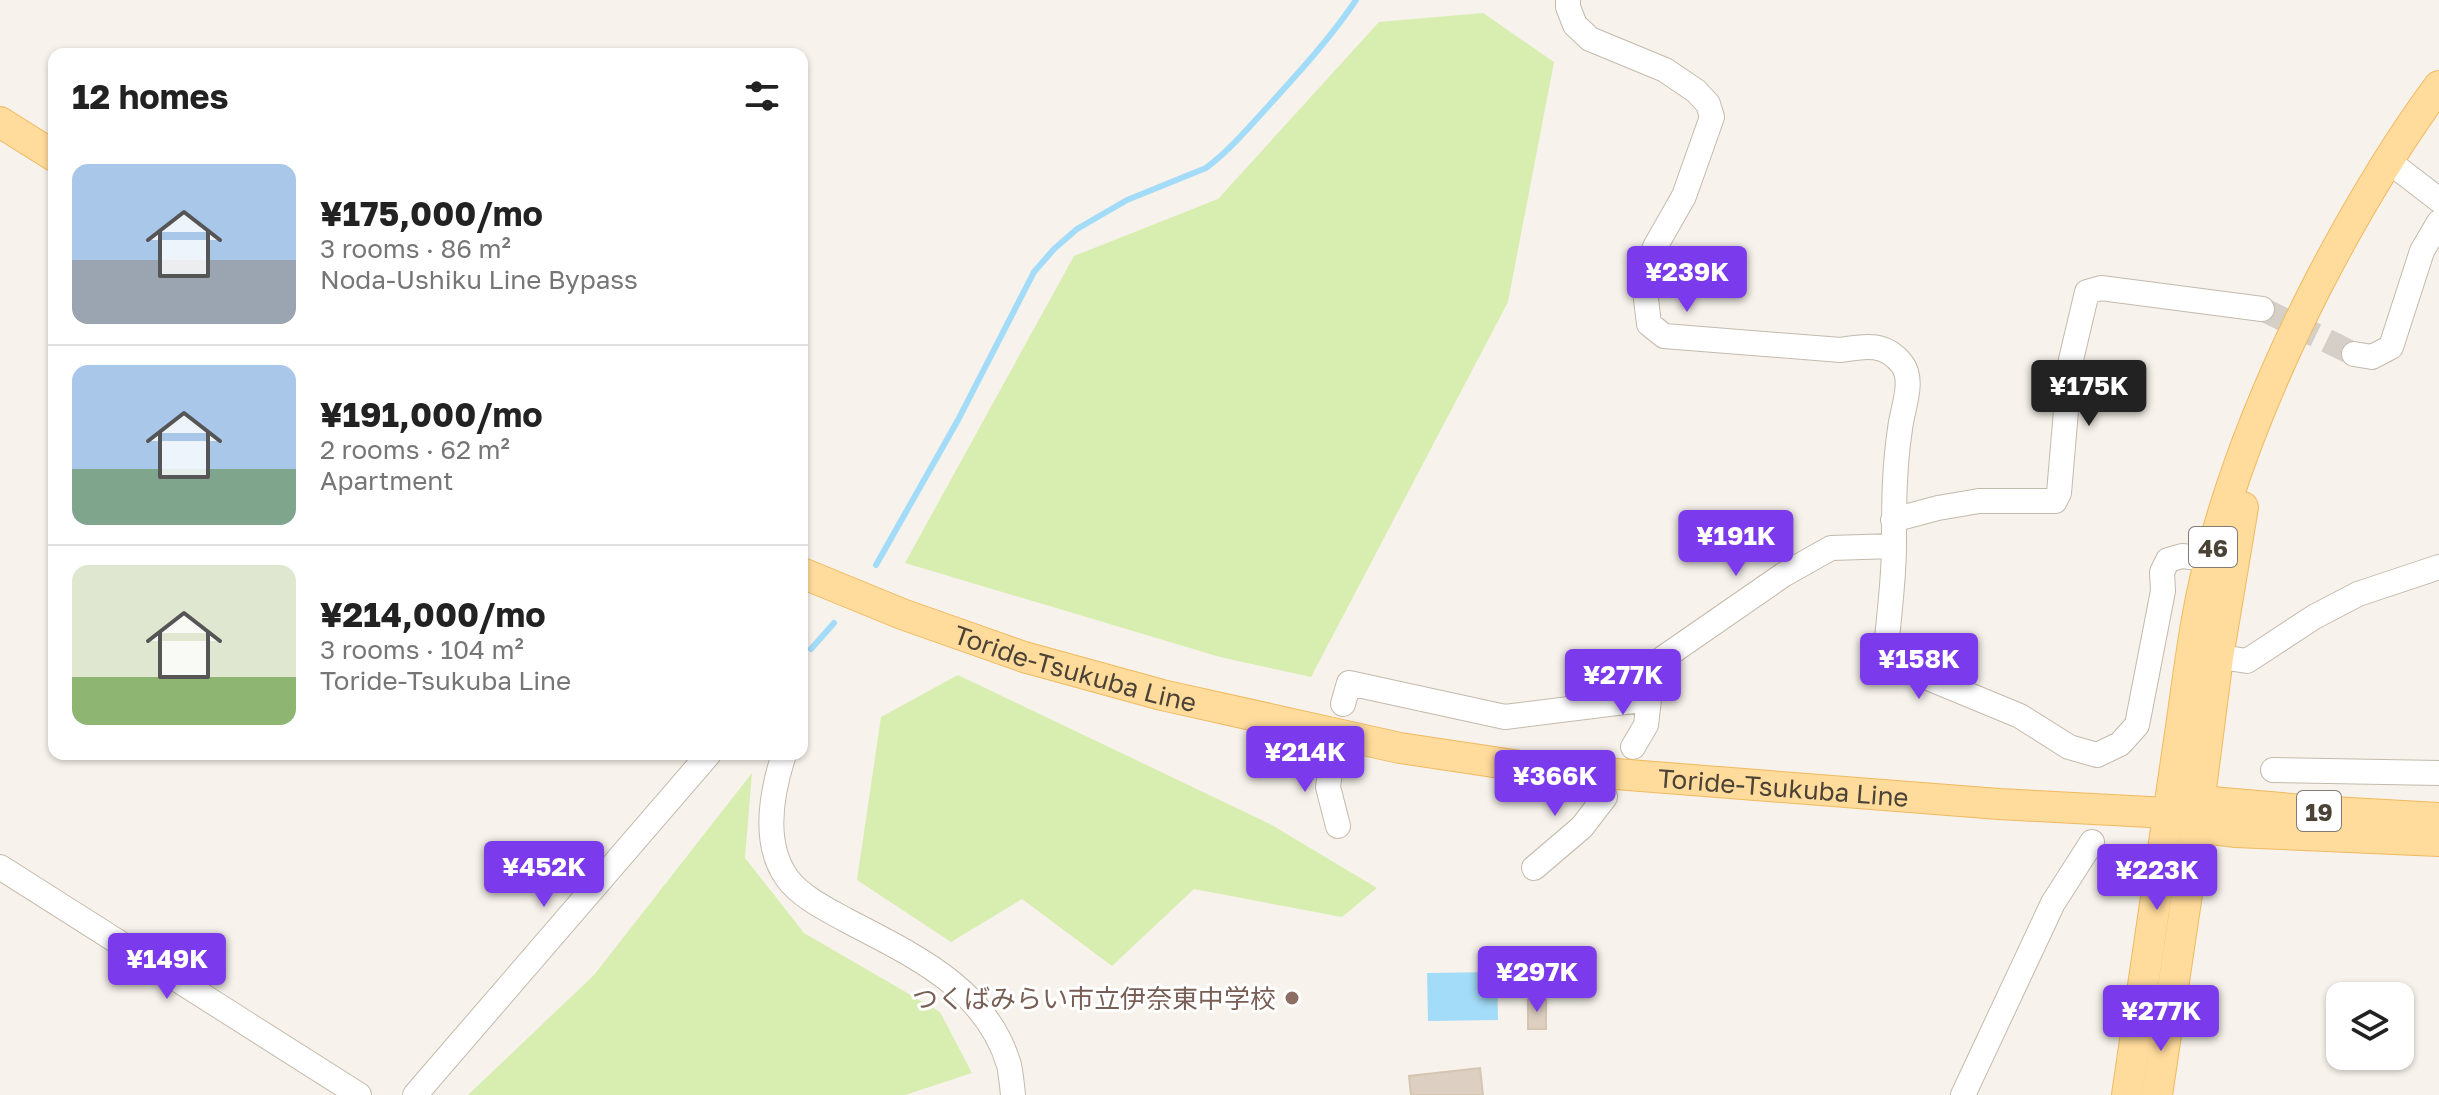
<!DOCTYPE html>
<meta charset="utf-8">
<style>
:root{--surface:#fff;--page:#f2f2f2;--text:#222;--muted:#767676;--line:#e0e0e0;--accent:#7c3aed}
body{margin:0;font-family:"Golos Text","Noto Sans JP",sans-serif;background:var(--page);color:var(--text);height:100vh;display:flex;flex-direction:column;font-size:30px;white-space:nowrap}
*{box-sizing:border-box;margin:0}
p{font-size:26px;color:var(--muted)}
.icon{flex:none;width:44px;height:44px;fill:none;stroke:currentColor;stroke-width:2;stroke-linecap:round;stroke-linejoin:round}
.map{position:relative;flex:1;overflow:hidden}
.drawer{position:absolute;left:48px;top:48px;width:760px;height:712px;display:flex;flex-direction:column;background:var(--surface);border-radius:16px;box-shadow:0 2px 6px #0004}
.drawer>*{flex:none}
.fabs{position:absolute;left:2326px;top:982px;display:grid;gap:16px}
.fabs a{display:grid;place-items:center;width:88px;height:88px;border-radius:16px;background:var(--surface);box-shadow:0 2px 6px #0004;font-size:40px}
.price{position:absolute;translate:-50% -68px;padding:0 18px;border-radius:8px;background:var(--accent);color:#fff;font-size:26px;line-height:52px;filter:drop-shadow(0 2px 4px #0008)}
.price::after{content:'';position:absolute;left:50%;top:48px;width:24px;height:18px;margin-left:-12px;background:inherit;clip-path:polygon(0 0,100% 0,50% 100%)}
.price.on{background:#222;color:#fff}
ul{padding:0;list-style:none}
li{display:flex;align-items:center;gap:24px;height:200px;padding:0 24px}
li+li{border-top:2px solid var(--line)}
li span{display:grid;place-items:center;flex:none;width:224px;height:160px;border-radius:16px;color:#555}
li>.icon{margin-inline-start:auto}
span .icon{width:96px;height:96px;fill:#fffc;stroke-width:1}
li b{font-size:34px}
h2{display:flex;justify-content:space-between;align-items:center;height:96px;padding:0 24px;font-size:34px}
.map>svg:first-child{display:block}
</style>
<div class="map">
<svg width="2439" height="1095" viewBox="0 0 2439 1095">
<rect width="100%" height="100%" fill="#f7f2eb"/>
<path fill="#d7eeb0" d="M1483,13L1554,62L1508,302L1311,677L1220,657L905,563L1074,256L1218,199L1379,22Z
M958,675L1270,824L1377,888L1342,917L1194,889L1112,966L1022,899L951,942L857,880L881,717Z
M752,773L745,858L804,933L940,1012L972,1073L905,1095H468L594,975Z"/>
<path fill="#a3dcf8" d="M1497,972L1498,1020L1428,1021L1427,973Z"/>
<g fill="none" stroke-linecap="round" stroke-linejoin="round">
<path stroke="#a3dcf8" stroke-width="6" d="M876,565L958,420L1034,272L1054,249L1077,229L1127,200L1206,168C1231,149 1251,125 1272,102C1302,69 1331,37 1356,0
M811,649L834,623"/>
</g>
<path fill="#ddd0c2" stroke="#d5c5b1" stroke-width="2" d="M1517,964H1540L1541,993H1518Z
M1528,1000H1546V1029H1528Z
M1480,1068L1483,1095H1411L1409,1076Z"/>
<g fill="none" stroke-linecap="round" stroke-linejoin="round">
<path stroke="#d5cfc7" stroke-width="24" stroke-dasharray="24 12" stroke-linecap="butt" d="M2262,309L2354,354"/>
<defs>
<path id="minor" d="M1568,0V7L1575,25L1590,39L1665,70L1696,91L1708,104L1712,117L1684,196L1655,247L1647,270L1646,299L1649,324L1664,336L1841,350C1865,346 1885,342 1902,364C1915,381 1902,409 1900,429C1894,468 1894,506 1894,545C1894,579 1889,615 1886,649L1894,664L2020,716L2069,747L2097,755L2120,744L2137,725L2163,591L2162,572L2168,560L2182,556L2226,561
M2387,160L2439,200
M2354,354L2372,357L2391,347L2422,251L2439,222
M1893,520L1938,508L1979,501H2055L2059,493L2070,364L2087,292L2101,288L2262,309
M2201,654L2247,661L2314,617L2358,594L2439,567
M1343,704L1349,683L1505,717L1649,699
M1633,747L1646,725L1653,665L1783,575L1831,548L1894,546
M784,754C772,791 762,843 787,878C801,897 826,909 846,920C912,955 986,987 1009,1065C1011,1074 1012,1085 1013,1095
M1332,758L1328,787L1338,826
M2273,770L2439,773
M0,867L359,1095
M1534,868L1582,827L1605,797
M415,1095L709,754
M1963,1095L2053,903L2092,842"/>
<g id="major">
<path d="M0,122L54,156"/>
<path id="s1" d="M802,573L902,614L1024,657L1162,695L1400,748L1527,767L1999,804L2168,813L2200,801L2315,811L2439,818"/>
<path d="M2179,819L2196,827L2236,832L2439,841"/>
<path d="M2127,1095C2144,981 2161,867 2177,754C2187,690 2193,625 2209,563C2234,464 2273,372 2319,282C2355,213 2393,148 2439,86"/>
<path d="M2157,1095L2190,874L2218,657L2243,507"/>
</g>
</defs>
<use href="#minor" stroke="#c4baac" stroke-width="26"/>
<use href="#major" stroke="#f0ba5f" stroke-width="32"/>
<use href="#minor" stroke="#fff" stroke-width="24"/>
<use href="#major" stroke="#ffdb9c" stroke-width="30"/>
</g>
<circle fill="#8d6e63" stroke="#fff" stroke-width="3" cx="1292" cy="998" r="8"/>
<g text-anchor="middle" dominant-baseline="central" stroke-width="6" stroke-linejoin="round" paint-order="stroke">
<g fill="#fff" stroke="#827b73" stroke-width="2">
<rect x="2189" y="527" width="48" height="40" rx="6"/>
<rect x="2297" y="791" width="44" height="40" rx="6"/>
</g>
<g font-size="24" font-weight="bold" fill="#4c4337">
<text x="2213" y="547">46</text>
<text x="2319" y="811">19</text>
</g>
<g font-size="26" fill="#4c4337" stroke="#fff">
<text stroke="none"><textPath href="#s1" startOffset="290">Toride-Tsukuba Line</textPath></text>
<text stroke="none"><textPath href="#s1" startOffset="1010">Toride-Tsukuba Line</textPath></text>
</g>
<g font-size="26" fill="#785e54" stroke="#fff" text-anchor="end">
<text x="1276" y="998">つくばみらい市立伊奈東中学校</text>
</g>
</g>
</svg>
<div class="fabs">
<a><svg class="icon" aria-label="layers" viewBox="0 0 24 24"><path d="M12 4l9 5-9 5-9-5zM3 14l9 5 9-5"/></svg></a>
</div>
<b class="price" style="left:1687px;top:314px">¥239K</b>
<b class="price on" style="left:2089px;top:428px">¥175K</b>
<b class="price" style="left:1736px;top:578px">¥191K</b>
<b class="price" style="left:1919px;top:701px">¥158K</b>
<b class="price" style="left:1623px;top:717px">¥277K</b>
<b class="price" style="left:1305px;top:794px">¥214K</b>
<b class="price" style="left:1555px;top:818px">¥366K</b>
<b class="price" style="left:544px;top:909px">¥452K</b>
<b class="price" style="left:2157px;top:912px">¥223K</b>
<b class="price" style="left:167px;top:1001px">¥149K</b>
<b class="price" style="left:1537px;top:1014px">¥297K</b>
<b class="price" style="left:2161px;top:1053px">¥277K</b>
<section class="drawer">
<h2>12 homes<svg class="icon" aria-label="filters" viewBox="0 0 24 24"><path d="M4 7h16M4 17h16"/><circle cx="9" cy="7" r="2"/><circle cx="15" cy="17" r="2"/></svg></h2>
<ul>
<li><span style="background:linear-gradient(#a9c7e8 60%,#9aa5b1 0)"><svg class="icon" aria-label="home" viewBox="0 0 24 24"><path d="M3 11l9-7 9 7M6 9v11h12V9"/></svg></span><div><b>¥175,000/mo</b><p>3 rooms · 86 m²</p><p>Noda-Ushiku Line Bypass</p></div></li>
<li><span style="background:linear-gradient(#a9c7e8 65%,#7fa58c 0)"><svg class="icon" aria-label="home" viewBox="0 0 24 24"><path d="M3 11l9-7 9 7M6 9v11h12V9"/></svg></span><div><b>¥191,000/mo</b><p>2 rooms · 62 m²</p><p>Apartment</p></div></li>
<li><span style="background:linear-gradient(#dfe7d0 70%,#8fb573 0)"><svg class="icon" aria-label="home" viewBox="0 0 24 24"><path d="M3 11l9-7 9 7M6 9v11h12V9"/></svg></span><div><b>¥214,000/mo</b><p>3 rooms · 104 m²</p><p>Toride-Tsukuba Line</p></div></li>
</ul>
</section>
</div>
